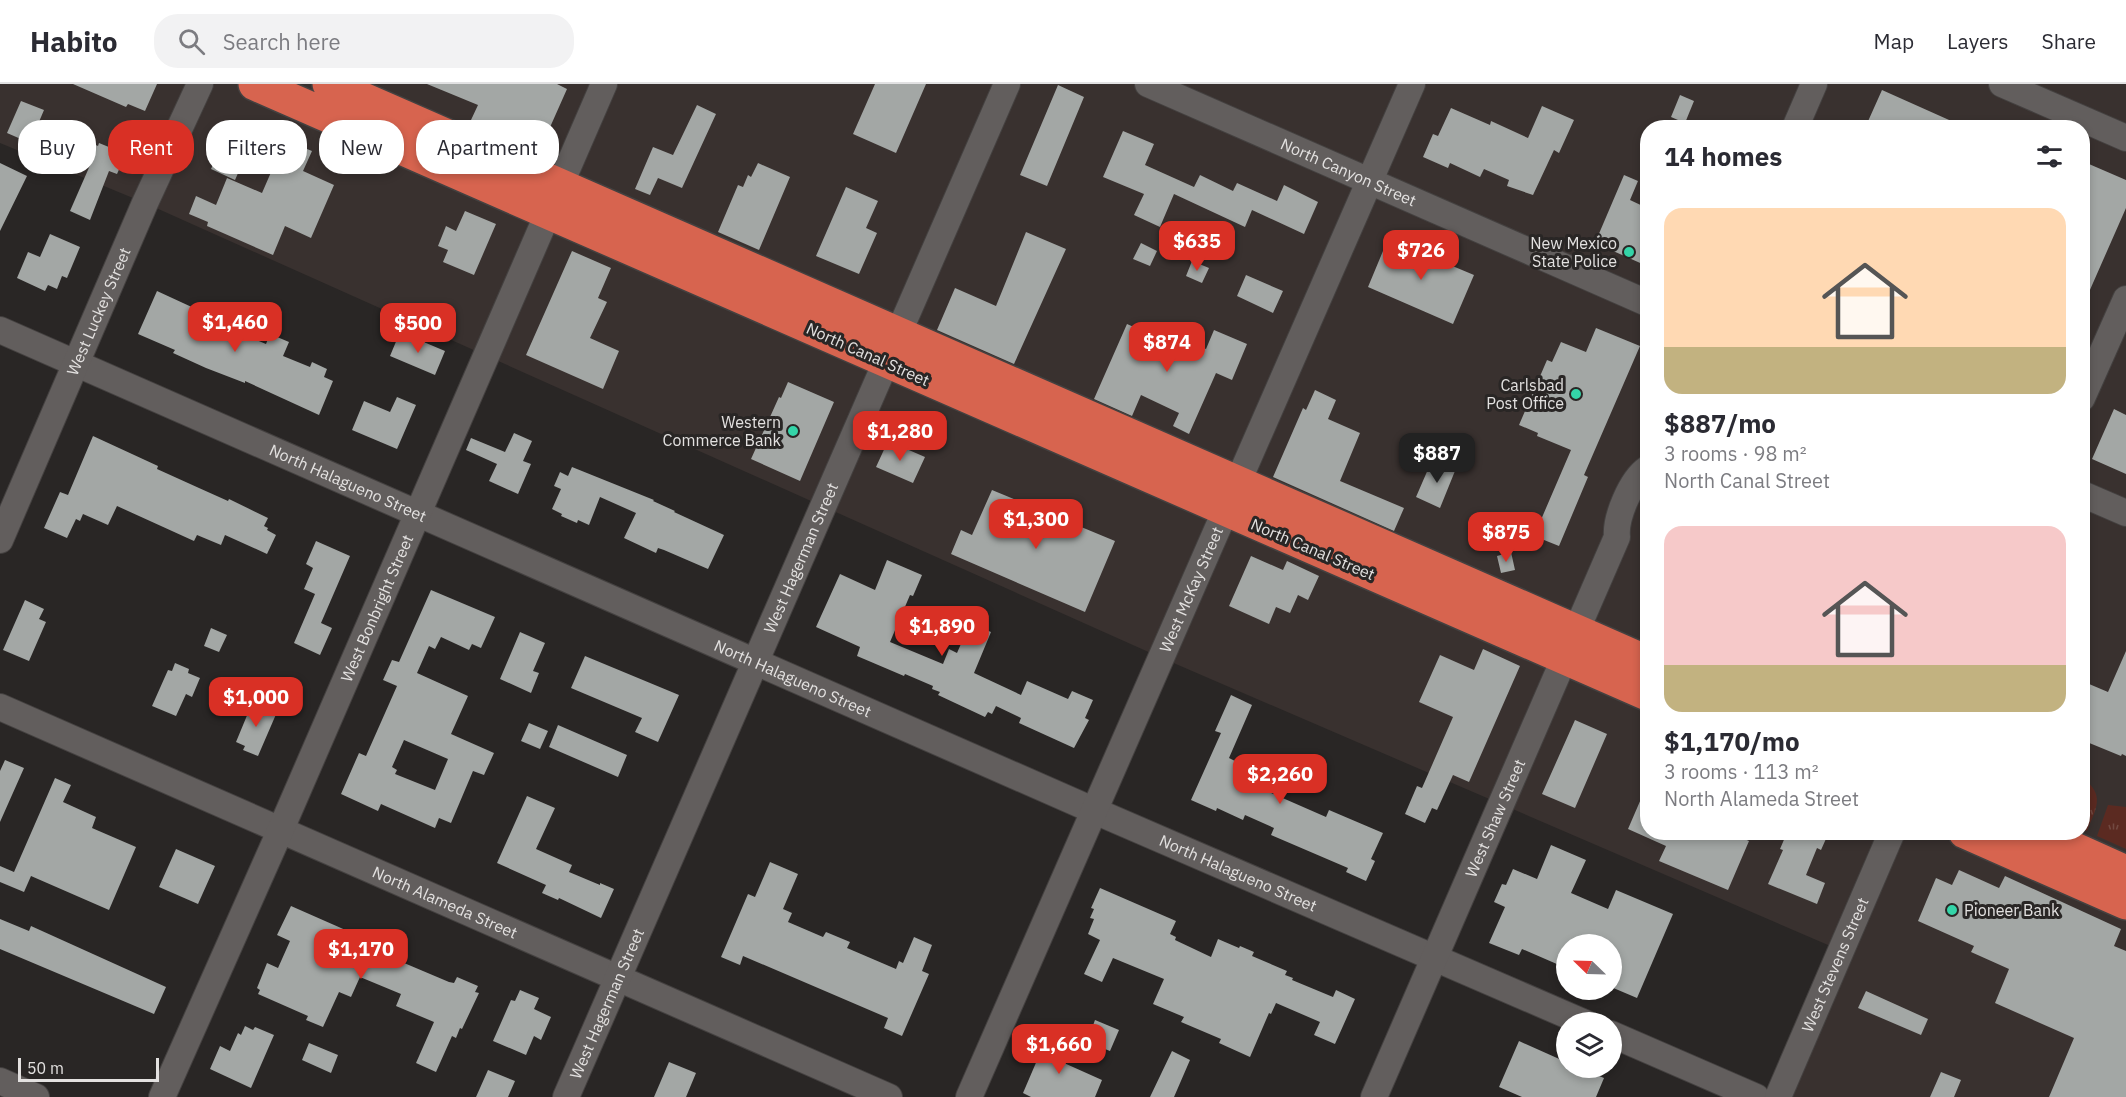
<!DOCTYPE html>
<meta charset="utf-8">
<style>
:root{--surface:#fff;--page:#f2f2f3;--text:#2b2b33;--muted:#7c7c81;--line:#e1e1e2;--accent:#d93025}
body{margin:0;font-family:"IBM Plex Sans",sans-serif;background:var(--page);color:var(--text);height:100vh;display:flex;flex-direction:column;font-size:22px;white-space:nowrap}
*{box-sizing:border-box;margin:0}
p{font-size:20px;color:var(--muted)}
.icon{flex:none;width:33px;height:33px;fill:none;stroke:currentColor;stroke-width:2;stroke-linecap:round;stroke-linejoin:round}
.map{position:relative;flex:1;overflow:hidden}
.details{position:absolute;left:1640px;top:36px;width:450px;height:720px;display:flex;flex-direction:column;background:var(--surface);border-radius:24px;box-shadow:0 3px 9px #0003}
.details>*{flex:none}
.top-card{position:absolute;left:18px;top:36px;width:570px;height:54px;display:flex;gap:12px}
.needle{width:39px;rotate:293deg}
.tools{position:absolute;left:1556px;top:850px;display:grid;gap:12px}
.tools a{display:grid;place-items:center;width:66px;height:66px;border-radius:50%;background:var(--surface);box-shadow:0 3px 9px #0003;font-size:30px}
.scale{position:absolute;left:18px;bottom:15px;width:141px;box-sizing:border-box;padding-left:6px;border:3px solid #e3e1e0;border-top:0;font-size:16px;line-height:21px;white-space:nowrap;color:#e3e1e0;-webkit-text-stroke:4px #292625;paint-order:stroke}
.price{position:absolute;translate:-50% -51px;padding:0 14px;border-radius:12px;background:var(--accent);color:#fff;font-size:20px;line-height:39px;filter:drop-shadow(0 2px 3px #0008)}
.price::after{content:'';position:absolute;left:50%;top:36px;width:18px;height:14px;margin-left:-9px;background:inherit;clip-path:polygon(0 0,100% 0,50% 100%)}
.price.on{background:#222;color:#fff}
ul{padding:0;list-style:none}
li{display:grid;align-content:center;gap:12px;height:318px;padding:0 24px}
li span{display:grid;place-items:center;height:186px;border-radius:18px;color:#555}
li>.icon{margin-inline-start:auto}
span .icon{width:108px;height:108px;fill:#fffc;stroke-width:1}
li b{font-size:26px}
h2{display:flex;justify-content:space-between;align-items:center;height:72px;padding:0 24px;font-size:26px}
.tag{padding:0 21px;border-radius:24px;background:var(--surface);box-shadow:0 3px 9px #0003;font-size:21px;line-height:54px}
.tag.on{background:var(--accent);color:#fff}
header{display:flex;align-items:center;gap:36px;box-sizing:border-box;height:84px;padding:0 30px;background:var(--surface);border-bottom:2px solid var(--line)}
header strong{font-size:28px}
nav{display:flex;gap:33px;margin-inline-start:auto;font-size:21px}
.search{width:420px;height:54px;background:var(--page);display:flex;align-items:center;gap:15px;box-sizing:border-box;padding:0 21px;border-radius:24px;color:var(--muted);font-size:22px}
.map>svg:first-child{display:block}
</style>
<header>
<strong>Habito</strong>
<div class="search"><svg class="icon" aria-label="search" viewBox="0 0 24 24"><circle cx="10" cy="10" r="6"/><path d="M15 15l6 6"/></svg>Search here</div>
<nav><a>Map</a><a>Layers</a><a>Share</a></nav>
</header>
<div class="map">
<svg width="2126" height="1013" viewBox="0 0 2126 1013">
<defs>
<pattern id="grass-tufts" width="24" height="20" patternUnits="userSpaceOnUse" patternTransform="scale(1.5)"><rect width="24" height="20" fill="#5b2a21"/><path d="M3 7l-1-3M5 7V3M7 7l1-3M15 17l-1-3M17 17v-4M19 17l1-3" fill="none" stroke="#724941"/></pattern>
</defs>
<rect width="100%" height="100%" fill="#292625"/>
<path fill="#39312f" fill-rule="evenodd" d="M0,0H2126V1013H1778L1842,867L1162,574L145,119L0,59ZM1647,44H2082V748H1647Z"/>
<path fill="url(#grass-tufts)" d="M2082,694C2106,710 2096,725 2087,747L2082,745Z
M2108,721L2126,723V765L2097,752Z"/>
<path fill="#a3a7a5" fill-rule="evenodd" d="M73,0H157L145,27L128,20L126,23Z
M427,0H557L567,5L543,59L498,39L495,45L471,36L478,21Z
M875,0H926L896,69L853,50Z
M1058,1L1084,13L1047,102L1020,91Z
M1882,6L1967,44H1865Z
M1680,11L1694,17L1685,39L1671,33Z
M21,17L44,26L30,59L7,49Z
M697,21L716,30L682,104L658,94L650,111L635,105L653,63L673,71Z
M1542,22L1574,36L1559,69L1554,66L1533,111L1507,102L1509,96L1484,85L1480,93L1450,79L1448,84L1423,73L1433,50L1438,52L1451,24L1490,41L1491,37L1528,54Z
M229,44L253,55L235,96L211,85L218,70L213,68L220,53L224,55Z
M1123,47L1154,60L1145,81L1194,103L1200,91L1233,107L1237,99L1277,117L1284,101L1318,118L1304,150L1252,126L1245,143L1174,110L1160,143L1134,131L1144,110L1103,93Z
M80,54L98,62L99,59L126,70L117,90L109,87L90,136L70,127L91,79L73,72Z
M285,56L312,67L303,87L334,101L311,154L285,142L273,171L207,142L208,138L189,130L196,112L216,121L227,94L262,109Z
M2082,77L2126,96V124L2082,224Z
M0,79L27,92L0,147Z
M758,79L790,93L759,166L718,148L738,101L743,103L748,91L751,93Z
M1624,91L1638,97L1630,116L1647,124V182L1595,159Z
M846,103L878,117L866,144L877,149L859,190L816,172Z
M465,127L496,140L474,191L443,178L448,166L438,162L446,142L456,147Z
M1026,148L1066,165L1014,280L937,246L955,204L996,222Z
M50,150L80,163L67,194L62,192L57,205L48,201L45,207L17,194L28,168L40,173Z
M1388,155L1474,191L1453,240L1368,203Z
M1141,159L1157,167L1150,182L1133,175Z
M572,167L611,184L598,214L607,218L590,254L619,267L603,305L526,271Z
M1192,177L1209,184L1202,199L1186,192Z
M1246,191L1283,207L1273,229L1237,212Z
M157,207L222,237L220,241L266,260L270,250L289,258L283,272L310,283L312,278L327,285L324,293L333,297L319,331L245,297V299L206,284L173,269L175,266L138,250Z
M1127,240L1181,264L1185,256L1206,265L1214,246L1247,260L1232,296L1216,289L1189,350L1173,342L1179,329L1141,311L1132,332L1094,315Z
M1596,244L1640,262L1584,391L1588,393L1559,462L1534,452L1571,366L1537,352L1538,349L1519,341L1547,276L1552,278L1561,258L1586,268Z
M400,248L445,267L435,291L390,272Z
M788,298L834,318L800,397L751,375L779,313L781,314Z
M1315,306L1336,316L1328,335L1360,349L1340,397L1404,424L1394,447L1273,393L1303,324L1306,326Z
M397,313L416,321L397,365L352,346L364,317L390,328Z
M2114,325L2126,331V390L2092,375Z
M514,349L532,357L523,377L531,380L518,410L489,397L497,380L466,366L471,354L505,368Z
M93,352L158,382L157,385L199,404L228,417L229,415L268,434L264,442L268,444L267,446L276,451L267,470L225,451L221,461L197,451L194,457L117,422L108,441L83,430L80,437L76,435L67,454L44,444L60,408L68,411Z
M888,357L925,373L913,399L876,383Z
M1443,376L1457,382L1440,424L1416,413L1429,383L1438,387Z
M572,383L654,416L653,417L675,427L674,428L724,451L708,485L664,466L658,464L656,469L624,454L636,429L600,413L589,441L578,436L577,439L561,432L562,430L552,425L561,405L554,402L560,388L568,392Z
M992,406L1115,457L1085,528L951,470L961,446L972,451Z
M316,457L350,472L321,539L332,544L320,571L294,559L315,510L304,505L313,484L306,480Z
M1511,468L1515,486L1501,489L1497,472Z
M1251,472L1283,486L1287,477L1319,492L1308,516L1298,511L1290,529L1276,523L1269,540L1229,522Z
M887,476L922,491L913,512L910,511L890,558L943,580L949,565L957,569L970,539L991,548L974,589L1021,611L1027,597L1068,615L1072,607L1093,616L1085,634L1089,636L1074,664L1019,639L1021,634L996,622L992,630L988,628L985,633L938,611L940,608L932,605L933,602L905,590L904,592L857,572L860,563L816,543L840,490L875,506Z
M431,506L495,533L481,564L472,560L469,566L441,553L435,565L429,562L417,589L468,612L451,650L494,669L484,691L473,687L451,739L439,734L435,744L381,720L378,727L341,710L359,669L366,672L397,602L383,596L392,576L399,578ZM404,656L448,675L435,706L395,690L397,686L392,683Z
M25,516L44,525L39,535L46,538L29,577L3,566Z
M211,544L227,551L219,568L204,562Z
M520,548L545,559L533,587L539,589L531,609L500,595Z
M1483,565L1520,582L1469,698L1453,691L1437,726L1432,724L1425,739L1405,730L1417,702L1422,704L1453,633L1419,618L1440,571L1474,586Z
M2126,567V672L2122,670L2121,672L2082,656V597L2108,608Z
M585,572L679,611L658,658L635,648L642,634L571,604Z
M175,579L189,585L188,589L200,594L192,613L186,610L176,632L152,622L168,586L172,587Z
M1231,611L1252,621L1229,674L1237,678L1235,683L1273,699L1269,708L1326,733L1329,726L1383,749L1371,775L1375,777L1366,797L1346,788L1348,784L1271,751L1274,744L1245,731L1243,736L1217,724L1216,727L1191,716L1221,649L1215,647Z
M253,617L277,628L258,672L243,666L245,662L236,658Z
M1575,636L1607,650L1575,724L1542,710Z
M529,639L548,647L540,665L521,657Z
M558,641L627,671L618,693L549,663Z
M5,676L24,684L0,738V687Z
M55,694L71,701L63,718L96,733L92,744L136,763L109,826L31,792L24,808L0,798V782L14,788Z
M1647,701V748H1728L1749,757L1728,806L1659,777L1666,762L1628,745Z
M527,712L555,724L536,765L572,781L569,788L600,801V799L614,805L601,834L559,814L558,816L542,809L546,801L497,779Z
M1780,748H1829L1821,766L1817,764L1806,791L1825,799L1817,820L1768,800L1783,766L1780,765L1786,751Z
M1551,761L1586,776L1571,809L1608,825L1616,806L1673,830L1637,914L1611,903V861H1566V884L1522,865L1519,871L1489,859L1505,823L1494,818L1502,800L1506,801L1513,785L1537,795Z
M176,765L215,782L198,820L159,803Z
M770,778L798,790L783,825L792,829L788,838L823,853L826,848L850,858L847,864L896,885L899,877L903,879L914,853L932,861L922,887L929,890L902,952L884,944L888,934L743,872L740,881L721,873L748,810L755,813Z
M1959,786L1999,804L2005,792L2121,845L2114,862L2126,867V1013H2049L2074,954L1995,919L2009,885L1971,868L1974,862L1918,837L1936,794L1952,801Z
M1100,804L1176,837L1170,850L1176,853L1175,856L1211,873L1218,855L1239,864L1240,862L1254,868L1252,872L1287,887L1285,891L1293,894L1292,896L1333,913L1336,906L1355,915L1335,960L1314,951L1320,938L1276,919L1271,930L1269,929L1250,973L1219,959L1221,955L1181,938L1184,933L1153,920L1164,895L1113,874L1102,898L1084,890L1100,856L1088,850L1094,835L1090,834L1094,825L1091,824Z
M291,822L400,870L397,876L449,898L454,899L457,893L478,902L475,908L479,909L462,945L460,944L456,954L452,952L436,988L416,979L434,938L396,922L401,910L360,893L351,913L339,908L323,943L306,936L308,932L258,910L260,906L257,904L267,879L278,884L290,857L277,851Z
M0,835L29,847L31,842L166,903L154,930L0,865Z
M520,906L539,914L534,925L551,933L541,956L534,952L526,971L493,957L511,916L515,917Z
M1866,907L1928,935L1921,951L1858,924Z
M1095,936L1119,946L1110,967L1087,958Z
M245,942L253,946L255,943L274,951L251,1004L210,985L220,962L230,967L238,949L241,951Z
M1047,953L1071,963L1064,979L1102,996L1095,1013H1031L1023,1009Z
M1519,957L1566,978V984H1580L1604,994L1596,1013H1522L1499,1003Z
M309,959L338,971L331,989L302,976Z
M1172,967L1190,976L1174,1013H1150Z
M669,978L696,989L686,1013H654Z
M488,986L515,997L508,1013H476Z
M1941,988L1961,996L1954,1013H1930Z"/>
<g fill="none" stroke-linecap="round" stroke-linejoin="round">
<defs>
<g id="minor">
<path id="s1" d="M1148,0L1647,219"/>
<path d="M2002,0L2126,54"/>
<path d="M1795,44L1814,0"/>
<path id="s2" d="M0,246L1095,727L1585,939"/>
<path d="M2082,314L2126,215"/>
<path d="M2082,410L2126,429"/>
<path id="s3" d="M0,456L145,119L200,0"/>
<path id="s4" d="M0,623L889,1013"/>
<path d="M1611,950L1756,1013"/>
<path d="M0,997L36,1013"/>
<path id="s5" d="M162,1013L281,745L604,0"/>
<path id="s6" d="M566,1013L1007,0"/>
<path id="s7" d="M969,1013L1412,0"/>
<path id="s8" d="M1374,1013L1617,453C1615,434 1631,396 1647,385"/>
<path id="s9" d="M1778,1013L1892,748"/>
</g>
<path id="highway" d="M255,0L1647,610
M329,0L1647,578
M1965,748L2126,819
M2037,748L2126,788"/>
</defs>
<use href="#minor" stroke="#444140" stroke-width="28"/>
<use href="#highway" stroke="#444140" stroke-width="36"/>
<use href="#minor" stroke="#625e5d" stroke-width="26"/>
<use href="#highway" stroke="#d7644f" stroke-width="33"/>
</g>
<g fill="#34d4a8" stroke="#292625" stroke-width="2">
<circle cx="1629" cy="168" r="6"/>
<circle cx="1576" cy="310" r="6"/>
<circle cx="793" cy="347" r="6"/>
<circle cx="1952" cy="826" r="6"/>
</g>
<g text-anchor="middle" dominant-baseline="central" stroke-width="6" stroke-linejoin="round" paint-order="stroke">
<g font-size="16" fill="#e3e1e0" stroke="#292625">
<text stroke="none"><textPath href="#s1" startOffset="219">North Canyon Street</textPath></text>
<text stroke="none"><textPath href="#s3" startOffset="249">West Luckey Street</textPath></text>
<text transform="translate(868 270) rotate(24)">North Canal Street</text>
<text stroke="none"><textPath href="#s2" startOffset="380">North Halagueno Street</textPath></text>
<text transform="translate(1313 465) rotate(23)">North Canal Street</text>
<text stroke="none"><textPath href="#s6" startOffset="588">West Hagerman Street</textPath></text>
<text stroke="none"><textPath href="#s7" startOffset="554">West McKay Street</textPath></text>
<text stroke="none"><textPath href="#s5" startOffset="534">West Bonbright Street</textPath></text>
<text stroke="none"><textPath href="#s2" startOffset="866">North Halagueno Street</textPath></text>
<text stroke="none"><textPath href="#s8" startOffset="304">West Shaw Street</textPath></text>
<text stroke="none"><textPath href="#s2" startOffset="1352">North Halagueno Street</textPath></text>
<text stroke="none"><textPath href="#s4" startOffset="486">North Alameda Street</textPath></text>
<text stroke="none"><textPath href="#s9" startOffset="144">West Stevens Street</textPath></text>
<text stroke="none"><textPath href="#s6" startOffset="102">West Hagerman Street</textPath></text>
</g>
<g font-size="16" fill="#e3e1e0" stroke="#292625" text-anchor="end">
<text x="1617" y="159">New Mexico<tspan x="1617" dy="18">State Police</tspan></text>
<text x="1564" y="301">Carlsbad<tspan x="1564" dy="18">Post Office</tspan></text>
<text x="781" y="338">Western<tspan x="781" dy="18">Commerce Bank</tspan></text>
<text x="1964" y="826" text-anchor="start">Pioneer Bank</text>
</g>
</g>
</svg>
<div class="tools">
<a><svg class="needle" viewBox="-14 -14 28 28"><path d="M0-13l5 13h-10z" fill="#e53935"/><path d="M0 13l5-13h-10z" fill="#7c7c81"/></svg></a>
<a><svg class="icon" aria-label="layers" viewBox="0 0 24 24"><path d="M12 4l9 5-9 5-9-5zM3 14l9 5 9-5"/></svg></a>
</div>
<div class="scale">50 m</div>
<b class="price" style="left:1197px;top:188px">$635</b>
<b class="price" style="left:1421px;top:197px">$726</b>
<b class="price" style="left:235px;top:269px">$1,460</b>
<b class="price" style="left:418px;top:270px">$500</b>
<b class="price" style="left:1167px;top:289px">$874</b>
<b class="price" style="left:900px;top:378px">$1,280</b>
<b class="price on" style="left:1437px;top:400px">$887</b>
<b class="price" style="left:1036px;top:466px">$1,300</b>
<b class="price" style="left:1506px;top:479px">$875</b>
<b class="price" style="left:942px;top:573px">$1,890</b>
<b class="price" style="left:256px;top:644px">$1,000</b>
<b class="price" style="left:1280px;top:721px">$2,260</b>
<b class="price" style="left:361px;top:896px">$1,170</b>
<b class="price" style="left:1059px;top:991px">$1,660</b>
<div class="top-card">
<a class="tag">Buy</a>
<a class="tag on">Rent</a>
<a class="tag">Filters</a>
<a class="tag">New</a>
<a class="tag">Apartment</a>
</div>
<section class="details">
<h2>14 homes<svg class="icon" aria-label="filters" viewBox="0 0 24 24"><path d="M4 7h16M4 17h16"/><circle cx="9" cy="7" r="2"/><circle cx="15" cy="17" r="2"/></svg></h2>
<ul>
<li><span style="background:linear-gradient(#ffd9b3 75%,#c2b280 0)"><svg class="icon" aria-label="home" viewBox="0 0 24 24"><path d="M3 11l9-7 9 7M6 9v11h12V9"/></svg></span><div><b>$887/mo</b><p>3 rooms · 98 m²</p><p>North Canal Street</p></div></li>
<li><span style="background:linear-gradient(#f6c9c9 75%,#c2b280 0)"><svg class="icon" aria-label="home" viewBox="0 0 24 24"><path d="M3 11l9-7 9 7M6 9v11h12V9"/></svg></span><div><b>$1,170/mo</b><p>3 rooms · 113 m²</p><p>North Alameda Street</p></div></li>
</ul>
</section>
</div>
